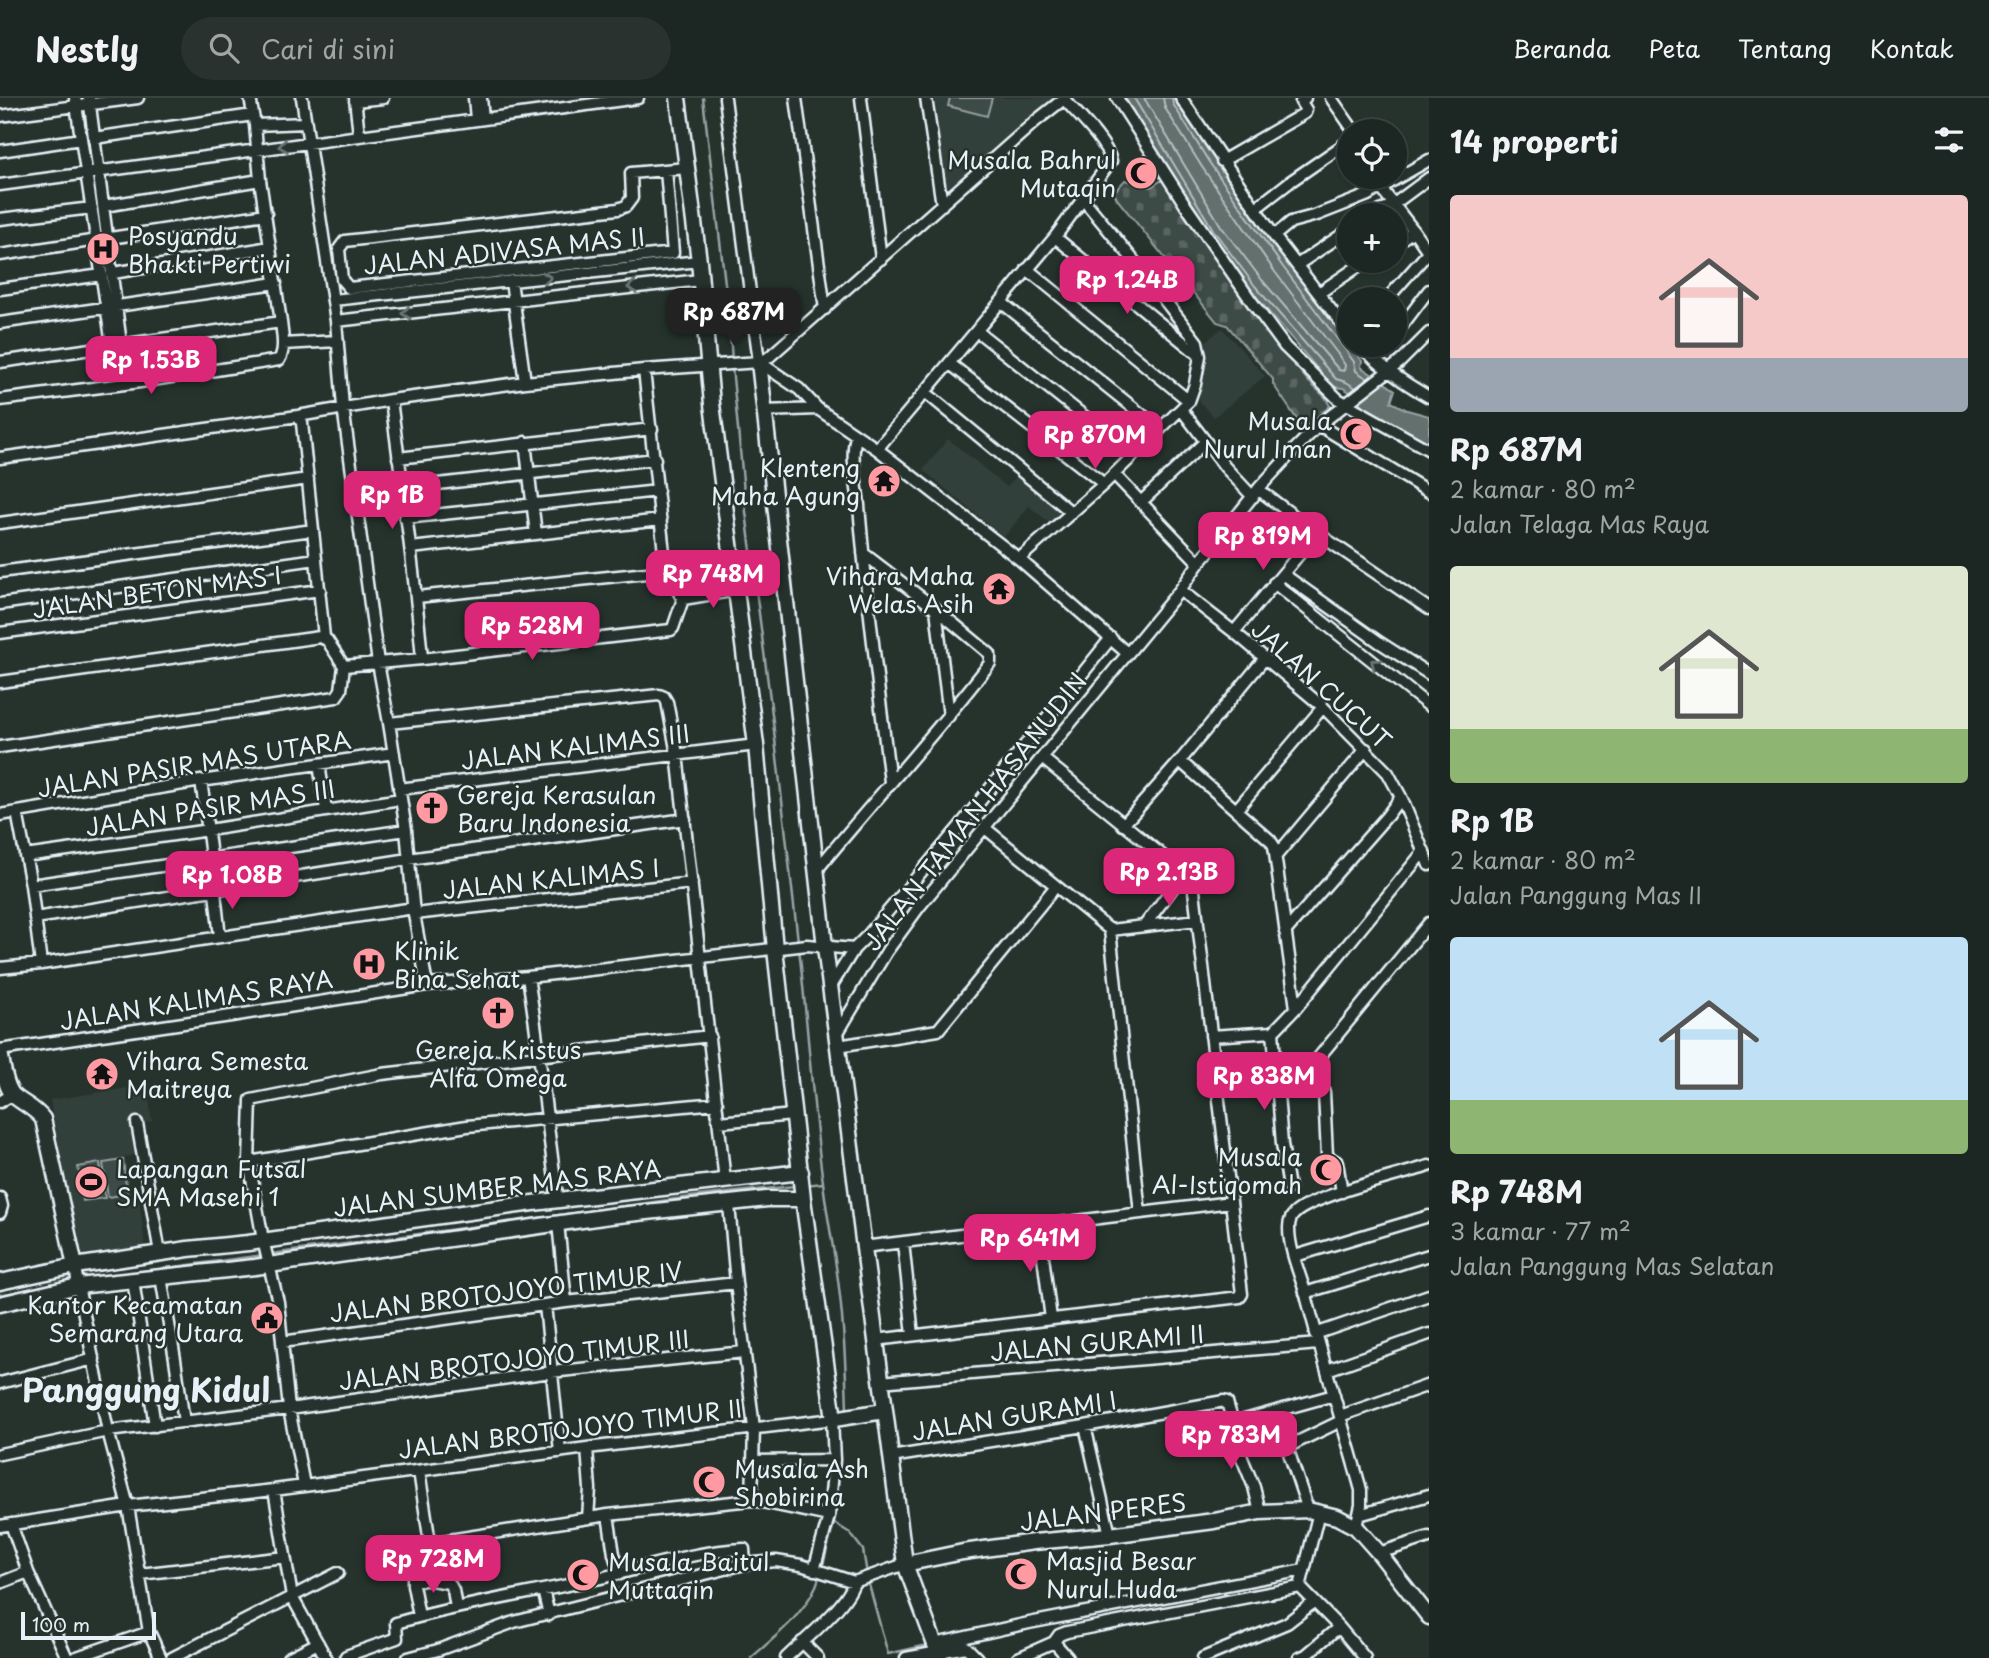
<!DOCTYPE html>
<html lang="id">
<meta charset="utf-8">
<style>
:root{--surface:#1c2622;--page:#29322f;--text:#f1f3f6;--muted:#a0a5a5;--line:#3a4340;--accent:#db2777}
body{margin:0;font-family:"Playpen Sans",sans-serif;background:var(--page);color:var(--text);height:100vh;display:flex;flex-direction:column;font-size:26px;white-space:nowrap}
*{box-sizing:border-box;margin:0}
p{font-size:23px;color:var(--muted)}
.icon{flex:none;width:38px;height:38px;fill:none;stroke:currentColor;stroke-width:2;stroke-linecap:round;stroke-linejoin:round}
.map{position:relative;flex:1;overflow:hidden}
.details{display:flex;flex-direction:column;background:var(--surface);width:560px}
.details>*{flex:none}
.tools{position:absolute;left:1337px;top:21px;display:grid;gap:14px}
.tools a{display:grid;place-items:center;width:70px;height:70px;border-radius:50%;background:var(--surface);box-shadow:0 2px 5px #0004,0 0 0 2px var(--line);font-size:35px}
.scale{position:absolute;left:21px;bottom:18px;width:135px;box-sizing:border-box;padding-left:7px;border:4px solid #e8f1f8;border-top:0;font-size:19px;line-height:24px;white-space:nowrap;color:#e8f1f8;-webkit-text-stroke:5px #26332d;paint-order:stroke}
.price{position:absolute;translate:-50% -60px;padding:0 16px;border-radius:14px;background:var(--accent);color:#fff;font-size:23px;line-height:46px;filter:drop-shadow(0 2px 4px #0008)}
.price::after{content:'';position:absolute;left:50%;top:42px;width:21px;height:16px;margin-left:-10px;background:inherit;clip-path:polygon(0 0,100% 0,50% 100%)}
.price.current{background:#222;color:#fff}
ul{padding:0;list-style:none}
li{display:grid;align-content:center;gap:14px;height:371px;padding:0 21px}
li span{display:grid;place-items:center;height:217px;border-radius:7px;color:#555}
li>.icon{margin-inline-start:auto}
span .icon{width:126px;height:126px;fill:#fffc;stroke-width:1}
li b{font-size:30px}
h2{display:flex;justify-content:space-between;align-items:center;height:84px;padding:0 21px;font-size:30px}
header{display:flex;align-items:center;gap:42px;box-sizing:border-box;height:98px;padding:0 35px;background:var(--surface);border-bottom:2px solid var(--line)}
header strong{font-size:33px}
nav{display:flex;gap:38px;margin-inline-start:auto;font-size:24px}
.search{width:490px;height:63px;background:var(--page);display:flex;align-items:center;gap:18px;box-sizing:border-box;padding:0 24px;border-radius:38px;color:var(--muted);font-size:26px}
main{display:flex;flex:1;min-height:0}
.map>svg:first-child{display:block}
</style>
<header>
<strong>Nestly</strong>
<div class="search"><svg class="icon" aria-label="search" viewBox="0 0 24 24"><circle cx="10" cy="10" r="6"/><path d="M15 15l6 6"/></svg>Cari di sini</div>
<nav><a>Beranda</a><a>Peta</a><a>Tentang</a><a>Kontak</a></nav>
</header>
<main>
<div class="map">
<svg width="1429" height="1560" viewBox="0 0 1429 1560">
<defs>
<pattern id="cemetery-stones" width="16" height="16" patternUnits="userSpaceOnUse" patternTransform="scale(1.75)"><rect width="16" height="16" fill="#3e4b47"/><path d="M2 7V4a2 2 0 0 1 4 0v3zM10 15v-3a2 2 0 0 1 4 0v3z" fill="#5a6562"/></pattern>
</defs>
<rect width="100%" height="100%" fill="#26332d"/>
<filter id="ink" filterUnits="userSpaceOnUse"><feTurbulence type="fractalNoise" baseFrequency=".0143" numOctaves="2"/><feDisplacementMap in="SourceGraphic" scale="14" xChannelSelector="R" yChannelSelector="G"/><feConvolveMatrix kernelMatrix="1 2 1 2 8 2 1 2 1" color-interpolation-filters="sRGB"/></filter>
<g filter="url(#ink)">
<path fill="#333f3a" d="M935,0H1056L1057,1L945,92Z
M1222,230L1265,278L1214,319L1199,303L1204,245Z
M948,341L1007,389L1017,378L1060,413L1050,425L1029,408L1004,439L923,372Z
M147,987L152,1023L134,1026L138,1056L125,1059L130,1099H139L145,1148L75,1157L64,1075L50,1002Z"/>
<path fill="#3e4b47" stroke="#939ea0" stroke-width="2" d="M950,0H992L987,18L948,8Z
M123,1062L127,1096L108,1099L103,1065Z
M100,1065L105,1100L83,1103L78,1069Z"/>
<path fill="url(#cemetery-stones)" stroke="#939ea0" stroke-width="2" d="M1125,82L1151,89L1162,82L1253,215L1308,283L1325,299L1330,308L1308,327L1302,329L1273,286V281L1227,227L1217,224L1117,101L1114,94Z"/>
<path fill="#636f6d" stroke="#98a3a5" stroke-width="2" d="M1125,0H1178C1234,91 1297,177 1362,263L1361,269L1395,292L1391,304L1407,312L1429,318V346L1356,309L1358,299L1343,290L1333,289L1250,192L1208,137Z"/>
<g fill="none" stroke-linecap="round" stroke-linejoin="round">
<path stroke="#b3bdc0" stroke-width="2" d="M1134,0L1214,133L1255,188L1336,281L1346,284L1356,290
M1144,0L1221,128L1262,182L1339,272L1344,273L1345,267L1337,255L1275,174L1202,69L1165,10L1163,0
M1172,0L1173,6L1209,64L1283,169L1344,250L1354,264L1356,273L1368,281"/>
<path stroke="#98a3a5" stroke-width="2.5" d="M703,0L729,219L732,263
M732,269L746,414L773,624L798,843
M799,850C808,928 812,1006 823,1084C827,1120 835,1155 839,1190C844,1231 846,1272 847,1313
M805,1087L823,1085
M271,1156L698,1098L795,1088
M122,1176L264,1157
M0,1197L66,1184
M822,1471L834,1425L850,1435L863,1452L867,1476
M868,1483L888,1556L923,1548H931
M751,1560C777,1537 810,1512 820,1477"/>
<defs>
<path id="street" d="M75,0L112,247
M89,0L121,246
M302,0L336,223L343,309L378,565L389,625L406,732L414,816L427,887
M355,0L359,37
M474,0L476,21
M481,0L483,20
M725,0L759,264
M796,0L825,211
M861,0L881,161
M926,0L942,107
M1117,0L1186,108L1252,204L1285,249L1338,301L1429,352
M1181,0L1274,138L1349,235
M1331,0L1354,33
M355,3L383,0
M0,18L138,0
M255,27L306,25
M94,40L253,17
M0,53L81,41
M1222,63L1305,15L1306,12L1301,4L1305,0
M666,72L673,155L349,190L342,182L339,151L345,143L618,111L626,108L632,100L631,75L687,70
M0,87L638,0
M1381,90L1414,133L1395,145
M1083,101L1135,164
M104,108L260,82
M1256,110L1291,83L1349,43
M1373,117L1394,106L1429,80
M0,121L92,110
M1274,138L1291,124L1317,117L1368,97L1429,62
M0,157L266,116
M1297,167L1349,132
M1027,171L1189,303
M113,175L270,149
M511,183L525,284
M1113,186L1135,164L1197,244L1200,258
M0,191L102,177
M1319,195L1366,163
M1387,201L1426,157L1427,152L1414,133
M333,202L699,163
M1001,204L1160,331
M336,223L700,182
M0,225L276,185
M977,233L1133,357
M1395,237L1429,192
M283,246L338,243
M1360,247C1380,268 1404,285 1429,299
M1374,261L1386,247
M0,264L281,224
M759,264L799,291L818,311
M949,265L1104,386
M925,294L1071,414
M0,302L140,284L279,262C286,251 282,236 281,224L260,82L255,27L250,0
M391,302C402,388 415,474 422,561
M1181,311L1225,369L1253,399
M765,313L818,311L877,351L1019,461L1127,555
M298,318L302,325L324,539
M1319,327L1429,394
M856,338C850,360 857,384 859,407C866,499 879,592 890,684
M525,344L536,436
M877,351L1055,139L1111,63C1106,43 1077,16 1063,0
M0,360L298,318L391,302L525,284L644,272L759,264L768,260L1037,22L1065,0
M398,360L652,331
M1114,376L1199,465
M403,390L655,361
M1259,392L1317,435L1429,511
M1141,404L1205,344
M405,420L658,393
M0,425L308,381
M411,450L661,422
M1019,461L1104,386L1189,303L1195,286L1200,258L1055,139
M0,474L313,432
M1283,476L1379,544L1429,576
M1274,485L1429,608
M1180,492L1234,534L1323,609L1388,675L1401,699L1429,767
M417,499L666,473
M683,501L737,492
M0,506L316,461
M936,511L949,618
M1234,534L1317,435
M0,535L320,492
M0,584L320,539L327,542L344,568
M389,625L659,597L664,599L667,604L677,656L725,1083
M0,649L336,599L341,592L344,568L422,561L671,532L673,530L683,501L666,473L644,272
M1180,663L1270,742L1274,748L1296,910L1273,934L1211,938
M319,666L326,712
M201,683C209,735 214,787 220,839
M399,691L756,647
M1237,711L1323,609
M17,714L31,787L41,866
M0,717L201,683L394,655
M1123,727L1180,663L1265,560
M985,730L1110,832L1140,1115
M25,758L209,732L400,701
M1276,758L1366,651
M816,773C873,703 935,637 990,565V556L936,511L863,455
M31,787L406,732
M414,816L692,785
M35,820L409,761L685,721
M1144,828L1184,775
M1110,832L1197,822
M1285,834L1387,718L1401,699
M0,870L41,866L414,810
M528,879C540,953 547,1028 558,1103
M830,890L854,851L868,837L960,728L1111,540
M1296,910L1424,753
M1273,934L1282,1046L1289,1090
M837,936L887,853L919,809L1180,492L1199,465L1260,389L1296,350L1319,327L1400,264L1429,235
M838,948L938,932L1056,788
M0,952L231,918L427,887L528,879L807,847L854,851
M1215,977L1276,973L1315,964L1429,825
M1324,994L1327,1058L1337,1064L1342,1094
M0,1004L13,996
M719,1024L793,1017
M137,1025L160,1155
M249,1064L467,1028L717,1005
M0,1100L2,1108L0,1115
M558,1125L566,1204
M1039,1127L1051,1221
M903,1144L913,1237
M863,1149L1231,1104
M1295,1158L1429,1118
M75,1168L78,1188L108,1333L128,1408L149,1534L161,1560
M161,1179L175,1261L184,1324
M133,1182L155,1328
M1305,1195L1429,1157
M545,1207L560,1354
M1315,1236L1429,1197
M875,1242L1240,1199L1242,1196L1193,784L1184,775L1042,660
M282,1244L566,1204L736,1185
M1327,1272L1429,1236
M880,1284L1318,1246
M0,1285L94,1261
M1340,1318L1429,1287
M1233,1325L1242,1360L1254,1389L1260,1414
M1085,1328L1110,1437
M587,1350L590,1391L588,1420
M0,1356L108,1333L289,1311L551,1274L744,1254
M891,1359L1085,1328L1224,1303L1227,1304L1233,1325L1334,1297
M753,1363L834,1362L832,1321
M419,1373L430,1445L608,1417L752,1402L754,1330L736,1185L729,1106
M304,1387L289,1311L278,1204L263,1142L249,1064L251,1002L382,976L710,938
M274,1392L292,1499L326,1560
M752,1402L829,1418
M1308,1412L1287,1349L1341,1323
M608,1417L614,1456L620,1476
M1359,1417L1429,1397
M11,1426L28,1474L67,1560
M0,1428L128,1408L274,1392L587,1350L834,1321
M1356,1429L1361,1407V1392C1343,1327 1323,1263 1306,1197C1300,1176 1289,1152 1289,1130C1289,1124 1290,1120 1294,1116C1311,1098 1401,1077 1429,1068
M1379,1455L1429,1439
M814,1472L829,1418L834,1362
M140,1476L285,1459
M413,1482H431L449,1485L453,1492L456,1510
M0,1485L28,1474
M1300,1489L1339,1529L1365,1560
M1300,1489L1319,1414
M543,1492L549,1517
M419,1518L413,1487V1455L416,1452L430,1445
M802,1544L818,1560
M1054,1544L1059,1537L1067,1534L1300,1489
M1054,1544L1068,1560
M935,1546L1029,1525L1304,1472
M74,1560L149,1534
M172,1560L338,1475
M288,1560L318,1545
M345,1560L346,1558L397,1540L396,1525C461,1506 529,1496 596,1481C646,1470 693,1453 744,1451L745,1466
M408,1560L438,1552L514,1524L745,1466L776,1463L801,1467L854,1484L905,1466
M786,1560C805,1541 847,1508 854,1484
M906,1560L966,1549L977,1560
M1018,1560L1054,1544
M1203,1560L1287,1525L1314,1504
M1299,1560L1306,1557L1339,1529"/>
<path id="secondary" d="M678,0L699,163L712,306L756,647L775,851L803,1101L834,1321L884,1313
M759,264L825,849L905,1466L940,1560
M0,954C3,967 4,987 13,997C23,1006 34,1009 43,1021L75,1168
M0,1184L75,1168L188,1151L248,1145L533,1105L801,1074
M0,1206L78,1188L255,1169L610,1118L767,1101H803
M905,1466L963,1454L1034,1444L1110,1437L1214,1423L1260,1414L1308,1412L1337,1419L1356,1429L1379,1455L1429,1519"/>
</defs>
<use href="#street" stroke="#e8f1f8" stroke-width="15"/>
<use href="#secondary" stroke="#e8f1f8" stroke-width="19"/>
<use href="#street" stroke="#26332d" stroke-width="10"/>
<use href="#secondary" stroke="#26332d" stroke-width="14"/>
</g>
<defs><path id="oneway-chevron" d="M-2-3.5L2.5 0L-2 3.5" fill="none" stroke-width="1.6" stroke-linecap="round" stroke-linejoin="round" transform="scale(1.75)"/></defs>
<g stroke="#6a7674">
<use href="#oneway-chevron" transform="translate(283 48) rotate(172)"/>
<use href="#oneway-chevron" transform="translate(547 180) rotate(-6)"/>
<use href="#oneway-chevron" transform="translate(632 189) rotate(174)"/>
<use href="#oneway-chevron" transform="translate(406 215) rotate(173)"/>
<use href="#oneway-chevron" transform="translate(1375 565) rotate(-142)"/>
</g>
</g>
<defs>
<symbol id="mosque-disc" viewBox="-11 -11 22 22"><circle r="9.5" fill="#ff9aa2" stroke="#26332d"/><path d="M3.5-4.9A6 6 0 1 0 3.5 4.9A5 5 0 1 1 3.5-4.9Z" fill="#111"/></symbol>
<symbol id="hospital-disc" viewBox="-11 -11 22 22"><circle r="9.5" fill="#ff9aa2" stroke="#26332d"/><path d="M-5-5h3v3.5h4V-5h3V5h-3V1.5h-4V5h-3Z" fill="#111"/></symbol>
<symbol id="temple-disc" viewBox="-11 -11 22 22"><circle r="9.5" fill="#ff9aa2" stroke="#26332d"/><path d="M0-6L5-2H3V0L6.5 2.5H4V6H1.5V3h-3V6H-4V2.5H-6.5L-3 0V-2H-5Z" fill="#111"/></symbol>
<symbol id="church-disc" viewBox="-11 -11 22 22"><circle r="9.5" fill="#ff9aa2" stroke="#26332d"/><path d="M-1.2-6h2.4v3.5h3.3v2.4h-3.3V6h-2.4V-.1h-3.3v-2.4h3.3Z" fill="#111"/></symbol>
<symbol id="stadium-disc" viewBox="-11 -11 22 22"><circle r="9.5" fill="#ff9aa2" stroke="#26332d"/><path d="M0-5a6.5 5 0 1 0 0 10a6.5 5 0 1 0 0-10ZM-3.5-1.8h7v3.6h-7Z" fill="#111"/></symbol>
<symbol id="civic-disc" viewBox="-11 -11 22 22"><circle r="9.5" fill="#ff9aa2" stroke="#26332d"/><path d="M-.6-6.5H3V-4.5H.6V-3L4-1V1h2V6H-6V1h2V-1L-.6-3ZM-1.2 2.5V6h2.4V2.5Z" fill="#111"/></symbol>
</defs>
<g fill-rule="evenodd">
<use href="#mosque-disc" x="1122" y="56" width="38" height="38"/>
<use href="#hospital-disc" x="84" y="132" width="38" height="38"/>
<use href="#mosque-disc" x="1337" y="317" width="38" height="38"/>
<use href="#temple-disc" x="865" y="364" width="38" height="38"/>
<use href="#temple-disc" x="980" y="472" width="38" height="38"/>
<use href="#church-disc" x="413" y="691" width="38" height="38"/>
<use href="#hospital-disc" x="350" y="847" width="38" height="38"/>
<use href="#church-disc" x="479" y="896" width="38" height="38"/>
<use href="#temple-disc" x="83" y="957" width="38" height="38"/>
<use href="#mosque-disc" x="1307" y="1053" width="38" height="38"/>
<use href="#stadium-disc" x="72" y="1065" width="38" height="38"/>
<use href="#civic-disc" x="248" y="1201" width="38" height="38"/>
<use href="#mosque-disc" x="690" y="1365" width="38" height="38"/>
<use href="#mosque-disc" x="1002" y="1457" width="38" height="38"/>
<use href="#mosque-disc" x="564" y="1458" width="38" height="38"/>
</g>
<g text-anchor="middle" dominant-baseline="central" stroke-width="5" stroke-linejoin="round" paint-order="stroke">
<g font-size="24" fill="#e8f1f8" stroke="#26332d" text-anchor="start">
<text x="1116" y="61" text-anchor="end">Musala Bahrul<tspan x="1116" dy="28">Mutaqin</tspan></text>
<text x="128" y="137">Posyandu<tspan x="128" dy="28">Bhakti Pertiwi</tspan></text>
<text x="1332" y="322" text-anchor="end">Musala<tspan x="1332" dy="28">Nurul Iman</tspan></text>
<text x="860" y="369" text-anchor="end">Klenteng<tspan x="860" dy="28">Maha Agung</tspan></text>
<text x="974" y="477" text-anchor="end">Vihara Maha<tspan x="974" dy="28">Welas Asih</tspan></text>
<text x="457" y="696">Gereja Kerasulan<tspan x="457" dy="28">Baru Indonesia</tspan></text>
<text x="394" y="852">Klinik<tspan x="394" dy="28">Bina Sehat</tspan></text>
<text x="498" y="951" text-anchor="middle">Gereja Kristus<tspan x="498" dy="28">Alfa Omega</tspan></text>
<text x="126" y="962">Vihara Semesta<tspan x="126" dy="28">Maitreya</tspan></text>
<text x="1302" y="1058" text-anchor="end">Musala<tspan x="1302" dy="28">Al-Istiqomah</tspan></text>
<text x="116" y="1070">Lapangan Futsal<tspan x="116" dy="28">SMA Masehi 1</tspan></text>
<text x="243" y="1206" text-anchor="end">Kantor Kecamatan<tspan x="243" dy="28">Semarang Utara</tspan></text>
<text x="734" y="1370">Musala Ash<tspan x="734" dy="28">Shobirina</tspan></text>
<text x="1046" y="1462">Masjid Besar<tspan x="1046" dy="28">Nurul Huda</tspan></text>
<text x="608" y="1463">Musala Baitul<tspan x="608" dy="28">Muttaqin</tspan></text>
</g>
<g font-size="24" fill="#e8f1f8" stroke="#26332d">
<text transform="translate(504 152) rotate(-6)">JALAN ADIVASA MAS II</text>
<text transform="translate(157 493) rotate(-8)">JALAN BETON MAS I</text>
<text transform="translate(1322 586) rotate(42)">JALAN CUCUT</text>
<text transform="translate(575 648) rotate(-7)">JALAN KALIMAS III</text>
<text transform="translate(194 665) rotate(-9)">JALAN PASIR MAS UTARA</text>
<text transform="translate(210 709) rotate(-9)">JALAN PASIR MAS III</text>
<text transform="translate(974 713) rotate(-52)">JALAN TAMAN HASANUDIN</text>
<text transform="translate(551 780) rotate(-6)">JALAN KALIMAS I</text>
<text transform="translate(196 901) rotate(-9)">JALAN KALIMAS RAYA</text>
<text transform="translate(497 1089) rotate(-7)">JALAN SUMBER MAS RAYA</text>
<text transform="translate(506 1193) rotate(-7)">JALAN BROTOJOYO TIMUR IV</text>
<text transform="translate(1097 1244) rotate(-5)">JALAN GURAMI II</text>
<text transform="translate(514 1261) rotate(-7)">JALAN BROTOJOYO TIMUR III</text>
<text transform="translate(1014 1317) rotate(-9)">JALAN GURAMI I</text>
<text transform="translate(570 1330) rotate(-7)">JALAN BROTOJOYO TIMUR II</text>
<text transform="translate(1103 1413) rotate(-7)">JALAN PERES</text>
</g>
<g font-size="32" font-weight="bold" fill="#e8f1f8" stroke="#26332d">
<text x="146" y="1291">Panggung Kidul</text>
</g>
</g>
</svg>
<div class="tools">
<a><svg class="icon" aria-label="locate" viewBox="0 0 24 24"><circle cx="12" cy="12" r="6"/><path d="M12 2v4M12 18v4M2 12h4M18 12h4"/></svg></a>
<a>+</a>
<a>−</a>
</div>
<div class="scale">100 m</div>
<b class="price" style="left:1127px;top:218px">Rp 1.24B</b>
<b class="price current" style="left:734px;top:250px">Rp 687M</b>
<b class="price" style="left:151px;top:298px">Rp 1.53B</b>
<b class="price" style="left:1095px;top:373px">Rp 870M</b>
<b class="price" style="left:392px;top:433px">Rp 1B</b>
<b class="price" style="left:1263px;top:474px">Rp 819M</b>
<b class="price" style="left:713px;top:512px">Rp 748M</b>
<b class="price" style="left:532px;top:564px">Rp 528M</b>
<b class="price" style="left:1169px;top:810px">Rp 2.13B</b>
<b class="price" style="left:232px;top:813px">Rp 1.08B</b>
<b class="price" style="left:1264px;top:1014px">Rp 838M</b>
<b class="price" style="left:1030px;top:1176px">Rp 641M</b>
<b class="price" style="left:1231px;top:1373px">Rp 783M</b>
<b class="price" style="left:433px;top:1497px">Rp 728M</b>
</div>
<section class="details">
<h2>14 properti<svg class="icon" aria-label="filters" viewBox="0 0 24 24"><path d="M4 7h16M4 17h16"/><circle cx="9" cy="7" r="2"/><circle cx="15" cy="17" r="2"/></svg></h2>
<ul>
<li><span style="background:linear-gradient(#f6c9c9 75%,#9aa5b1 0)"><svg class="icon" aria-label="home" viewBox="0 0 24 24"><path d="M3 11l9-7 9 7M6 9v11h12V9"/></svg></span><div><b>Rp 687M</b><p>2 kamar · 80 m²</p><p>Jalan Telaga Mas Raya</p></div></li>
<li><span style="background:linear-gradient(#dfe7d0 75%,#8fb573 0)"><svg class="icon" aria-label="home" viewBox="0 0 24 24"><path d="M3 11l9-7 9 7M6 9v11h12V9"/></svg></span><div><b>Rp 1B</b><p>2 kamar · 80 m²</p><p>Jalan Panggung Mas II</p></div></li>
<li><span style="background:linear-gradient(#bfe0f5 75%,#8fb573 0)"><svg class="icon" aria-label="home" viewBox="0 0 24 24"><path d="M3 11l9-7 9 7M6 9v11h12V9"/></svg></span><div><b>Rp 748M</b><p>3 kamar · 77 m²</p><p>Jalan Panggung Mas Selatan</p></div></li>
</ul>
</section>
</main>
